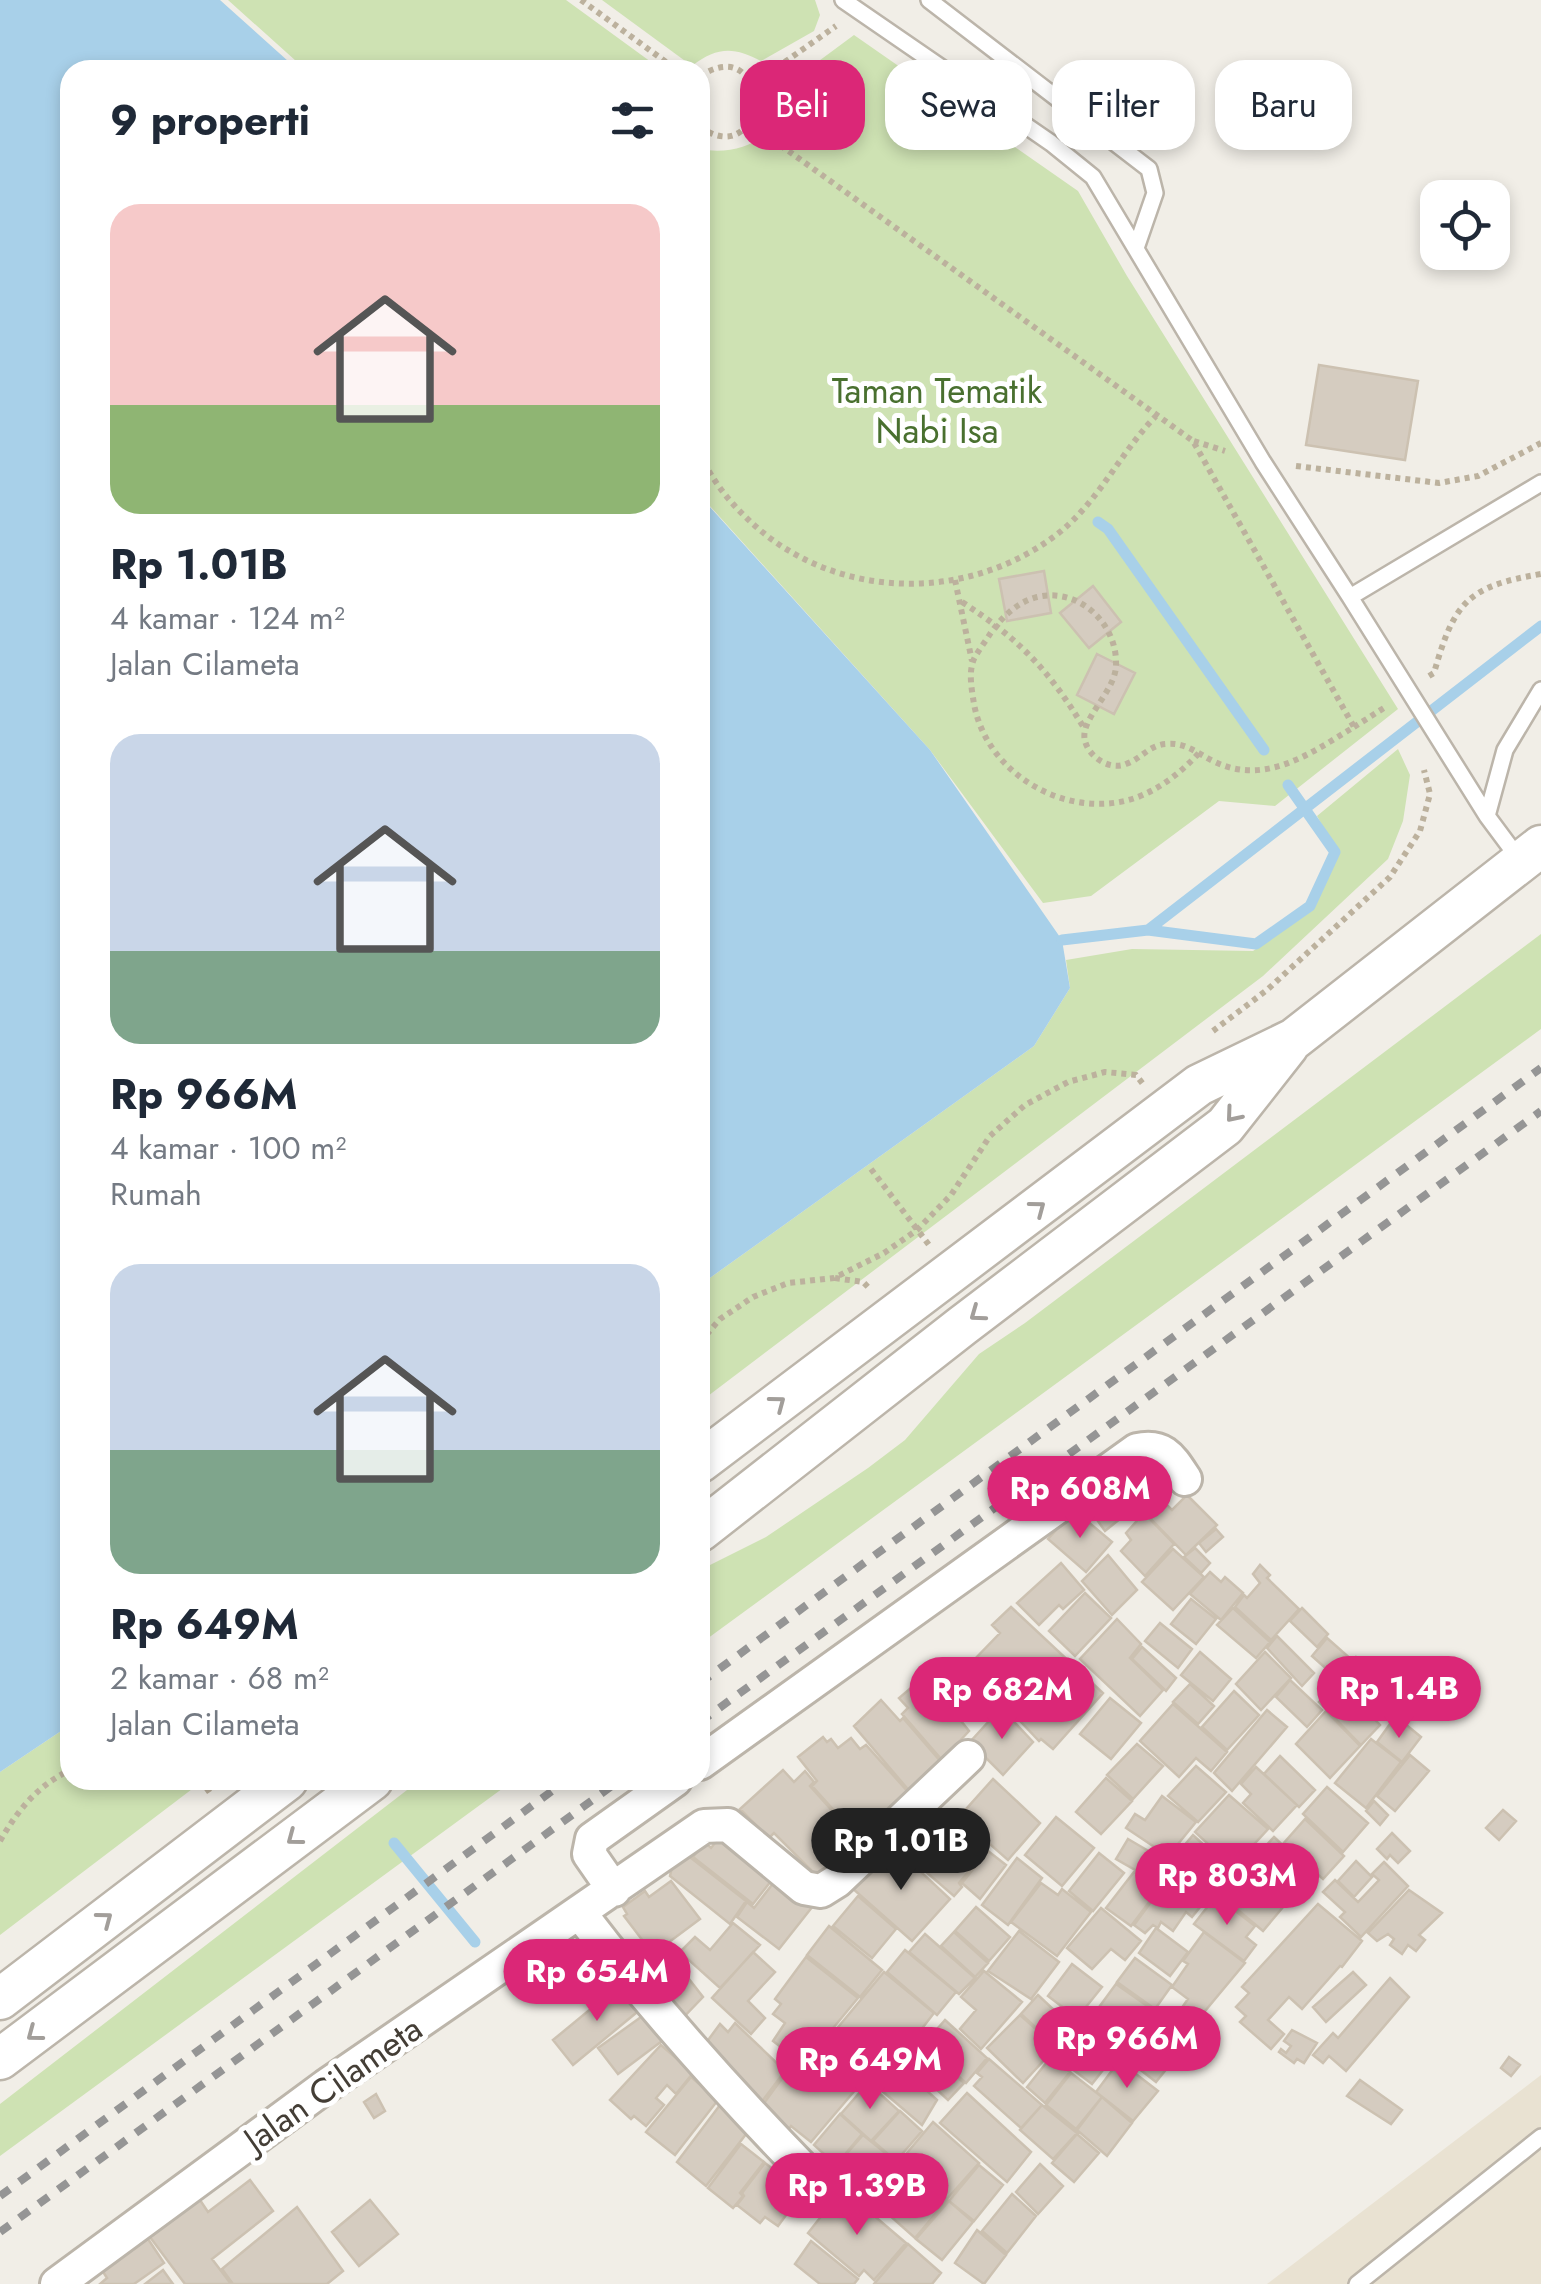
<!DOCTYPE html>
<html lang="id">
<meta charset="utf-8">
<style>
:root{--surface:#fff;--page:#f2f2f3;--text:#1f2937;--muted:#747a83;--accent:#db2777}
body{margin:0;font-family:Jost,sans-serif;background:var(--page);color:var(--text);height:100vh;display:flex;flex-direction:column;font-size:38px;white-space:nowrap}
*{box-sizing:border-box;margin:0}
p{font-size:32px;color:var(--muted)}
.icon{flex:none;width:55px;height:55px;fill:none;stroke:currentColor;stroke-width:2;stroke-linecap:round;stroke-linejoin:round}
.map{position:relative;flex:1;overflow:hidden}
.drawer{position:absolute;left:60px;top:60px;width:650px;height:1730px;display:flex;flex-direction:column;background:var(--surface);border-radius:30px;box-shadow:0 5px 15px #0003}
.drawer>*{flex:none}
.guide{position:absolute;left:740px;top:60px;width:650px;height:90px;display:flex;gap:20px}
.tools{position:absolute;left:1420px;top:180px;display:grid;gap:20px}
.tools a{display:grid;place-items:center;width:90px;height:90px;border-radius:20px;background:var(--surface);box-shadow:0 5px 15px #0003;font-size:50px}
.price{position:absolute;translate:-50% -85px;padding:0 22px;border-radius:35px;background:var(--accent);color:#fff;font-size:32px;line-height:65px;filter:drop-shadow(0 2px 5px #0008)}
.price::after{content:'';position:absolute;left:50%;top:60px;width:30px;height:22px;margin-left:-15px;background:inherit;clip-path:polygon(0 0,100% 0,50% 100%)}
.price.active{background:#222;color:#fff}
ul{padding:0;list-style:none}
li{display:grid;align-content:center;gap:20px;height:530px;padding:0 50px}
li span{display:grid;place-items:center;height:310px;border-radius:30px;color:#555}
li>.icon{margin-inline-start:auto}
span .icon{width:180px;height:180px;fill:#fffc;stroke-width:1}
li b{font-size:42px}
h2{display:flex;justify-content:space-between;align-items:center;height:120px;padding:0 50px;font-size:42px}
.pill{padding:0 35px;border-radius:30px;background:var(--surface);box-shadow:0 5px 15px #0003;font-size:35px;line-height:90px}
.pill.active{background:var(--accent);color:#fff}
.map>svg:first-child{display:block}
</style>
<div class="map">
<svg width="1541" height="2284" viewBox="0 0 1541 2284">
<rect width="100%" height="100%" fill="#f1eee7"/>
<path fill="#e9e2d2" d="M1541,2075V2284H1267Z"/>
<path fill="#cee2b3" d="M228,0H566L662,70H306Z
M602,0H815L820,15L814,31L761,61C735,47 717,46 692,66Z
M854,35L1078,191L1127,276L1398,709L1275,806L1219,801L1091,896L1043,903L930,750L700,495V149C741,157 786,136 781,89Z
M1398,749L1410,775L1403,821L1388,859L1263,976L700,1402V1285L1034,1046L1070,988L1066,960L1132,949L1253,951L1313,910L1339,855L1317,816Z
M1541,934V1029L700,1644V1570L766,1537L868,1468L905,1440L979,1354L1025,1323Z
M70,1725V1780H204L0,1935V1772Z
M420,1780H514L0,2156V2104Z"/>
<path fill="#a8d0e9" d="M0,0H220L298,70H70V1725L0,1772Z
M700,496L930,750L1062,940L1070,988L1034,1046L700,1285Z"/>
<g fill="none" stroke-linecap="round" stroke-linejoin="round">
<path stroke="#a8d0e9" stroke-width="11" d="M1098,522L1108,529L1264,750
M1148,930L1256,944L1310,906L1335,852L1288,785
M1062,940L1148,930L1541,626
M394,1843L475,1942"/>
</g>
<path fill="#d5ccc0" stroke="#ccc1b1" stroke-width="2.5" d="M1319,365L1418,381L1405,460L1306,445Z
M1044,571L1051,613L1007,621L999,579Z
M1093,586L1121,622L1089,648L1060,613Z
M1097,654L1135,673L1114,714L1077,695Z
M1187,1495L1217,1525L1186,1555L1147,1515L1162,1500L1172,1510Z
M1116,1500L1126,1514L1105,1531L1095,1517Z
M1074,1510L1112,1542L1086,1572L1048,1539Z
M1144,1513L1174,1544L1145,1576L1121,1551L1131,1540L1126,1533Z
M1216,1529L1223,1537L1206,1552L1199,1543Z
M1195,1548L1210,1563L1201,1573L1184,1557Z
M1173,1549L1204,1577L1173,1610L1142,1582Z
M1108,1555L1137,1590L1112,1615L1082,1581Z
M1061,1563L1084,1590L1063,1609L1059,1605L1039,1625L1017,1603Z
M1260,1565L1270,1575L1267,1578L1299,1609L1271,1640L1235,1607L1244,1595L1247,1598L1260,1583L1253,1574Z
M1210,1572L1221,1582L1225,1577L1243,1593L1221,1620L1190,1594Z
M1085,1593L1111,1618L1075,1656L1049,1631Z
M1191,1599L1216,1619L1196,1644L1171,1624Z
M1011,1607L1103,1693L1053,1749L1041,1739L1039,1741L991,1690L995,1686L972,1662L1000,1633L992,1625Z
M1233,1608L1270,1642L1256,1658L1217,1625Z
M1302,1608L1328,1634L1317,1647L1290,1621Z
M1117,1619L1141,1644L1130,1658L1163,1690L1140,1716L1080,1659Z
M1160,1623L1192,1649L1178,1668L1145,1641Z
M1277,1636L1314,1673L1302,1686L1267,1648Z
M1327,1638L1353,1661L1356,1657L1367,1667L1349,1689L1312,1656Z
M1142,1647L1176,1678L1166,1691L1132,1659Z
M1200,1652L1231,1679L1213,1701L1181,1675Z
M1265,1652L1291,1678L1261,1710L1236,1684Z
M1378,1675L1409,1705L1401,1715L1395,1710L1388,1718L1373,1706L1370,1710L1360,1702Z
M925,1676L969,1731L942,1760L902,1714L908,1708L899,1698Z
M1290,1680L1322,1710L1307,1727L1276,1697Z
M1338,1681L1380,1725L1361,1745L1319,1702Z
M1190,1684L1214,1706L1198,1724L1173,1702Z
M1234,1691L1259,1715L1227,1750L1202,1727Z
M1110,1698L1141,1723L1111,1759L1080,1734Z
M881,1700L900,1721L903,1718L941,1762L912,1794L854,1726Z
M1173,1704L1227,1752L1211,1771L1196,1758L1179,1777L1140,1741Z
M1001,1708L1033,1742L1003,1775L970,1742Z
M1267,1710L1287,1727L1232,1791L1214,1773Z
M1326,1711L1360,1746L1330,1778L1296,1744Z
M1404,1723L1421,1737L1402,1762L1377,1742L1390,1724L1397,1731Z
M823,1737L827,1742L831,1739L838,1748L851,1738L860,1749L866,1745L909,1793L860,1839L812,1786L817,1781L798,1757Z
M1371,1739L1401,1762L1366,1808L1335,1783Z
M1137,1744L1163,1766L1133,1799L1107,1775Z
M1410,1755L1429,1771L1395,1811L1377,1796Z
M1280,1756L1315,1790L1299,1807L1264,1774Z
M1196,1766L1226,1792L1198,1822L1168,1796Z
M1256,1767L1297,1805L1273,1831L1243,1803L1251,1794L1241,1784Z
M783,1770L794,1782L805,1771L814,1782L810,1786L861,1843L820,1879L774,1833L769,1838L740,1809Z
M1106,1778L1132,1801L1101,1834L1076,1812Z
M993,1779L1040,1823L1008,1860L959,1817Z
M1327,1787L1368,1823L1343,1852L1303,1814Z
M1229,1795L1268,1829L1233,1867L1195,1832Z
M1162,1796L1196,1822L1168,1856L1126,1828L1135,1814L1145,1820Z
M1374,1801L1388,1815L1380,1825L1366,1811Z
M931,1802L987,1849L959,1883L962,1887L954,1896L896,1846Z
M1503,1810L1516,1821L1499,1840L1486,1828Z
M1056,1817L1094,1848L1062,1886L1025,1855Z
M1305,1819L1344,1856L1323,1879L1283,1844Z
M723,1833L775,1876L753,1904L693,1857L705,1842L711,1848Z
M1392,1833L1410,1851L1398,1863L1390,1855L1387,1859L1377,1849Z
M1193,1835L1232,1871L1208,1899L1167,1866Z
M1274,1837L1307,1868L1284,1893L1251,1862Z
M1128,1839L1162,1859L1151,1879L1116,1859Z
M892,1845L950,1899L912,1941L852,1888Z
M988,1851L1006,1865L980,1899L962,1883Z
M1099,1853L1124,1873L1093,1911L1069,1891Z
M686,1854L746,1901L730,1924L670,1876L672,1867Z
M1017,1858L1042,1878L1008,1925L982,1905Z
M1356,1861L1372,1877L1354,1897L1338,1881Z
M1384,1862L1408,1886L1361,1937L1340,1917L1345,1912L1323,1892L1335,1880L1358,1902L1379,1880L1372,1874Z
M1245,1864L1289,1900L1263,1931L1220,1895Z
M1134,1872L1159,1889L1131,1926L1106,1908Z
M1171,1875L1205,1901L1192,1917L1186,1912L1173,1931L1161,1922L1158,1928L1153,1925L1145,1933L1134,1925Z
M778,1877L813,1906L779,1949L737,1917L747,1902L754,1908Z
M671,1881L700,1919L653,1954L624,1916L627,1914L623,1907L645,1891L649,1897Z
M1041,1883L1058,1895L1062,1889L1091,1912L1057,1956L1011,1922Z
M1409,1890L1442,1913L1419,1935L1425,1940L1416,1951L1408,1945L1402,1954L1390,1945L1394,1939L1388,1934L1377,1941L1368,1933Z
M858,1896L896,1929L872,1958L833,1926Z
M1216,1896L1255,1926L1246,1937L1256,1945L1244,1961L1194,1924Z
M1318,1904L1362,1941L1342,1967L1340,1966L1302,2009L1289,1997L1268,2020L1284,2034L1271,2049L1240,2022L1246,2016L1236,2007L1249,1993L1242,1987Z
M976,1907L1010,1937L989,1961L955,1931Z
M1101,1908L1141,1941L1125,1960L1111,1949L1092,1969L1067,1948Z
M733,1923L760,1945L720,1988L680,1952L695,1937L710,1950Z
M829,1926L882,1970L860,1997L807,1955Z
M1156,1928L1188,1952L1170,1976L1139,1953Z
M1019,1931L1059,1962L1031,1999L988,1971Z
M954,1932L988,1963L975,1977L941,1946Z
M1204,1932L1245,1963L1195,2023L1179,2012L1188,1999L1172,1987L1188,1964L1183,1961Z
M925,1934L975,1978L959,1994L909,1952Z
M905,1950L956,1992L937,2015L887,1972Z
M753,1952L775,1972L748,2001L765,2018L751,2034L712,1998Z
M671,1956L703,1997L677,2024L647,1980Z
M806,1957L858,1998L824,2039L821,2037L800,2062L773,2041L785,2023L773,2014L781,2004L775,1999Z
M1135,1958L1172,1985L1155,2009L1117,1982Z
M1072,1964L1102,1987L1077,2018L1048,1996Z
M984,1971L1022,2002L981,2049L960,2029L976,2010L961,1997Z
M884,1972L934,2013L889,2071L881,2065L879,2069L834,2032Z
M1353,1972L1366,1985L1326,2022L1313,2007Z
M1390,1978L1409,1997L1346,2071L1329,2056L1323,2063L1313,2055L1333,2033L1338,2038Z
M621,1984L642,2008L573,2065L553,2040Z
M1116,1984L1160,2015L1136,2046L1094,2014Z
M1038,1995L1073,2028L1056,2046L1021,2014Z
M1166,2009L1190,2031L1181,2042L1156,2022Z
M648,2012L666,2038L618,2074L598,2048Z
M1088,2012L1125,2042L1092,2084L1063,2062L1071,2051L1062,2044Z
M1020,2015L1056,2047L1023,2083L987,2048Z
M945,2020L987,2058L966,2083L923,2045Z
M735,2023L785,2071L754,2112L700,2051L720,2024L728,2032Z
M1153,2025L1184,2047L1156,2082L1129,2061Z
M1292,2030L1317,2043L1304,2063L1297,2059L1294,2063L1279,2052L1281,2049L1286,2053L1291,2046L1284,2041Z
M824,2039L868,2075L811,2142L791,2126L784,2135L756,2114L786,2073L789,2075L807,2054L810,2057Z
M661,2045L693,2073L676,2094L667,2085L656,2098L664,2105L646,2126L634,2116L631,2119L610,2100Z
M923,2046L964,2083L948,2100L909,2064Z
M1051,2057L1070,2072L1045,2103L1027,2087Z
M1509,2057L1520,2065L1511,2076L1501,2068Z
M989,2059L1042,2105L1021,2128L974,2086L982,2077L977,2073Z
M1119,2061L1158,2091L1133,2121L1096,2092Z
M901,2067L937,2100L922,2125L881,2090Z
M1071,2073L1102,2097L1076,2129L1046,2105Z
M691,2077L718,2100L675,2155L646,2132Z
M1360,2080L1402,2110L1391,2124L1347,2096Z
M868,2083L899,2111L871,2141L841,2114Z
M967,2093L1031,2152L1007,2182L940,2123Z
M376,2094L385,2111L374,2118L364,2102Z
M1102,2097L1132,2123L1107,2156L1077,2130Z
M720,2105L750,2129L706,2186L677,2162Z
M1042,2105L1077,2133L1053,2159L1020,2130Z
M900,2111L922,2131L896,2161L873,2141Z
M840,2114L862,2134L836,2165L814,2145Z
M933,2122L979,2163L947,2199L901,2160Z
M1077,2134L1099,2153L1074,2182L1052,2163Z
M863,2135L894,2160L866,2193L835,2167Z
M741,2144L764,2162L740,2193L743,2196L733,2208L708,2188Z
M899,2161L947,2200L915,2238L869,2197Z
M765,2163L803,2192L778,2226L765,2217L760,2223L737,2205L744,2196L742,2193Z
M1040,2164L1063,2186L1038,2214L1016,2192Z
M979,2165L1003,2185L974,2221L949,2201Z
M250,2180L273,2211L212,2259L231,2284H185L150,2237L200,2200L208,2212Z
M1012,2194L1036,2216L1007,2253L982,2231Z
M838,2195L860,2214L865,2208L906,2243L874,2280L864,2270L859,2276L808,2233Z
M370,2200L398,2234L359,2266L332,2232Z
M949,2201L973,2222L942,2260L916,2239Z
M297,2207L343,2271L327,2284H233L222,2269Z
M977,2230L1006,2255L984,2284L955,2263Z
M148,2239L164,2263L134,2284H100L107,2278L102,2270Z
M811,2241L858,2279L854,2284H820L795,2264Z
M908,2244L941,2273L932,2284H874Z
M163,2270L173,2284H145Z"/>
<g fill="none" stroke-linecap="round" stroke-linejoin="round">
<defs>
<path id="service" d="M843,0L1051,143L1093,177L1263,462L1350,597L1541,483
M929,0L1149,169L1155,193L1136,248
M1350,597L1487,816L1519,859
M1487,816L1505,750L1541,690
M1357,2284L1541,2137"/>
<path id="minor" d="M700,1763L1137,1450C1164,1444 1171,1458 1185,1479
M614,1890L589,1854L592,1839L675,1780
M579,1912C650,2005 728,2092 810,2176
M57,2284L326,2086L704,1826L728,1825L804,1888L821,1891L837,1881L968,1757"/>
<path id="tertiary" d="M700,1462L1199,1085L1294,1039L1541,846
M700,1531L962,1326L1225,1126L1288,1046
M0,1999L287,1780
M0,2059L372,1780"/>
</defs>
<use href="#service" stroke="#bcb5aa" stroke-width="20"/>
<use href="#minor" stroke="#bcb5aa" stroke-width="38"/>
<use href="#tertiary" stroke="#bcb5aa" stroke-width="45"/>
<path stroke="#bcb19d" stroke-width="6" stroke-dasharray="5 5" stroke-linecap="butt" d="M581,0L677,70
M700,76C773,30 769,174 700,127
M752,85L836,26
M748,122L1193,441L1354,727C1311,753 1266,786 1215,762C1198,754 1186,742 1166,744C1149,745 1141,759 1126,764C1110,771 1089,757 1085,741C1079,720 1115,692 1116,666C1118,624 1079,587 1037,597C1017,602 1001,618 990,634C985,642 978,651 974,659C968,672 972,691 974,704C987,776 1070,822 1138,797C1163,787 1181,772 1199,753
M1194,441L1225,451
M700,453C713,484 736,510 761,531C843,599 965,601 1052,538C1097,506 1118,455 1156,416
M1296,466L1439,483L1478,476L1541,443
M955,580L972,661
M962,602C1019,639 1049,670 1084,728
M1429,676L1434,673C1454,602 1468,586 1541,574
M1354,727L1387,706
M1213,1031L1267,990L1390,877L1420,831L1430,794L1424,770
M871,1169L929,1245
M835,1278L863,1282L870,1289
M700,1342L720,1319L753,1297L788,1283L834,1278L884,1253L917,1230L951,1195L990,1136L1025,1105L1068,1082L1105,1072L1136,1075L1143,1084
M201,1780L210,1793
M0,1841C18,1810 37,1786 70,1770"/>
<use href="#service" stroke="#fff" stroke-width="15"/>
<use href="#minor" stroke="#fff" stroke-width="32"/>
<use href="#tertiary" stroke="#fff" stroke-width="40"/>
<path stroke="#959595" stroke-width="8" stroke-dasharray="12 12" stroke-linecap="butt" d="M700,1683L1541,1068
M700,1722L1541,1111
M0,2196L567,1780
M0,2232L620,1780"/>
</g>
<defs><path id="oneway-chevron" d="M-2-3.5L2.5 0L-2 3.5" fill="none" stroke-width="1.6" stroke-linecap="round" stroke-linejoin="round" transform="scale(2.5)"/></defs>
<g stroke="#a29e9a">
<use href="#oneway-chevron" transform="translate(1233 1115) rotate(130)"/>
<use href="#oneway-chevron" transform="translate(1038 1208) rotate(-37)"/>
<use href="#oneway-chevron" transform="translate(977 1314) rotate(144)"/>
<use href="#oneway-chevron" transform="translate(778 1403) rotate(-37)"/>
<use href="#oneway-chevron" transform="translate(294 1838) rotate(143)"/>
<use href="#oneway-chevron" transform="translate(105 1919) rotate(-37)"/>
<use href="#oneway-chevron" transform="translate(34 2034) rotate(143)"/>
</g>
<g text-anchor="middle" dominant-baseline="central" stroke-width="10" stroke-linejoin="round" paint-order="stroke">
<g font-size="35" fill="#49702f" stroke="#fff">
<text x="937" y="391">Taman Tematik<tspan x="937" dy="40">Nabi Isa</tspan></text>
</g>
<g font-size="35" fill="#443e36" stroke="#fff">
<text transform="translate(333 2084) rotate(-35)">Jalan Cilameta</text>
</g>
</g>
</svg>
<div class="tools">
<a><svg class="icon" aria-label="locate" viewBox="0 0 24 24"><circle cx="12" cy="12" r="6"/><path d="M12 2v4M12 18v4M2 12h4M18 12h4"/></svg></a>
</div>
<b class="price" style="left:1080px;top:1541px">Rp 608M</b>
<b class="price" style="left:1399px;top:1741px">Rp 1.4B</b>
<b class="price" style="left:1002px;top:1742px">Rp 682M</b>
<b class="price active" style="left:901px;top:1893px">Rp 1.01B</b>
<b class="price" style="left:1227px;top:1928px">Rp 803M</b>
<b class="price" style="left:597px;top:2024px">Rp 654M</b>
<b class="price" style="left:1127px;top:2091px">Rp 966M</b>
<b class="price" style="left:870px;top:2112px">Rp 649M</b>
<b class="price" style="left:857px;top:2238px">Rp 1.39B</b>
<div class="guide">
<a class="pill active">Beli</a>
<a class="pill">Sewa</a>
<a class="pill">Filter</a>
<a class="pill">Baru</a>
</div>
<section class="drawer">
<h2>9 properti<svg class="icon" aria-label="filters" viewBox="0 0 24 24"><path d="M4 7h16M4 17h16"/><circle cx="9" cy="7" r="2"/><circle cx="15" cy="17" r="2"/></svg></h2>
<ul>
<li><span style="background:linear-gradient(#f6c9c9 65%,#8fb573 0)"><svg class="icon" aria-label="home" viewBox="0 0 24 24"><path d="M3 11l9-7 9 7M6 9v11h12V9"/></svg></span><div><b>Rp 1.01B</b><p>4 kamar · 124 m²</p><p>Jalan Cilameta</p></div></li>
<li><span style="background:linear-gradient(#c9d6e8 70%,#7fa58c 0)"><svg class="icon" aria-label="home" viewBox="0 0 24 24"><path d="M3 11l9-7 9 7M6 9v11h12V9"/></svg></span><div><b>Rp 966M</b><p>4 kamar · 100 m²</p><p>Rumah</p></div></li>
<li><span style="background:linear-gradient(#c9d6e8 60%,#7fa58c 0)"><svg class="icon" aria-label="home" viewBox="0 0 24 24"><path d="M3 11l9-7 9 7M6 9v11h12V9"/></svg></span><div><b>Rp 649M</b><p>2 kamar · 68 m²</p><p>Jalan Cilameta</p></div></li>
</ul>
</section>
</div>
